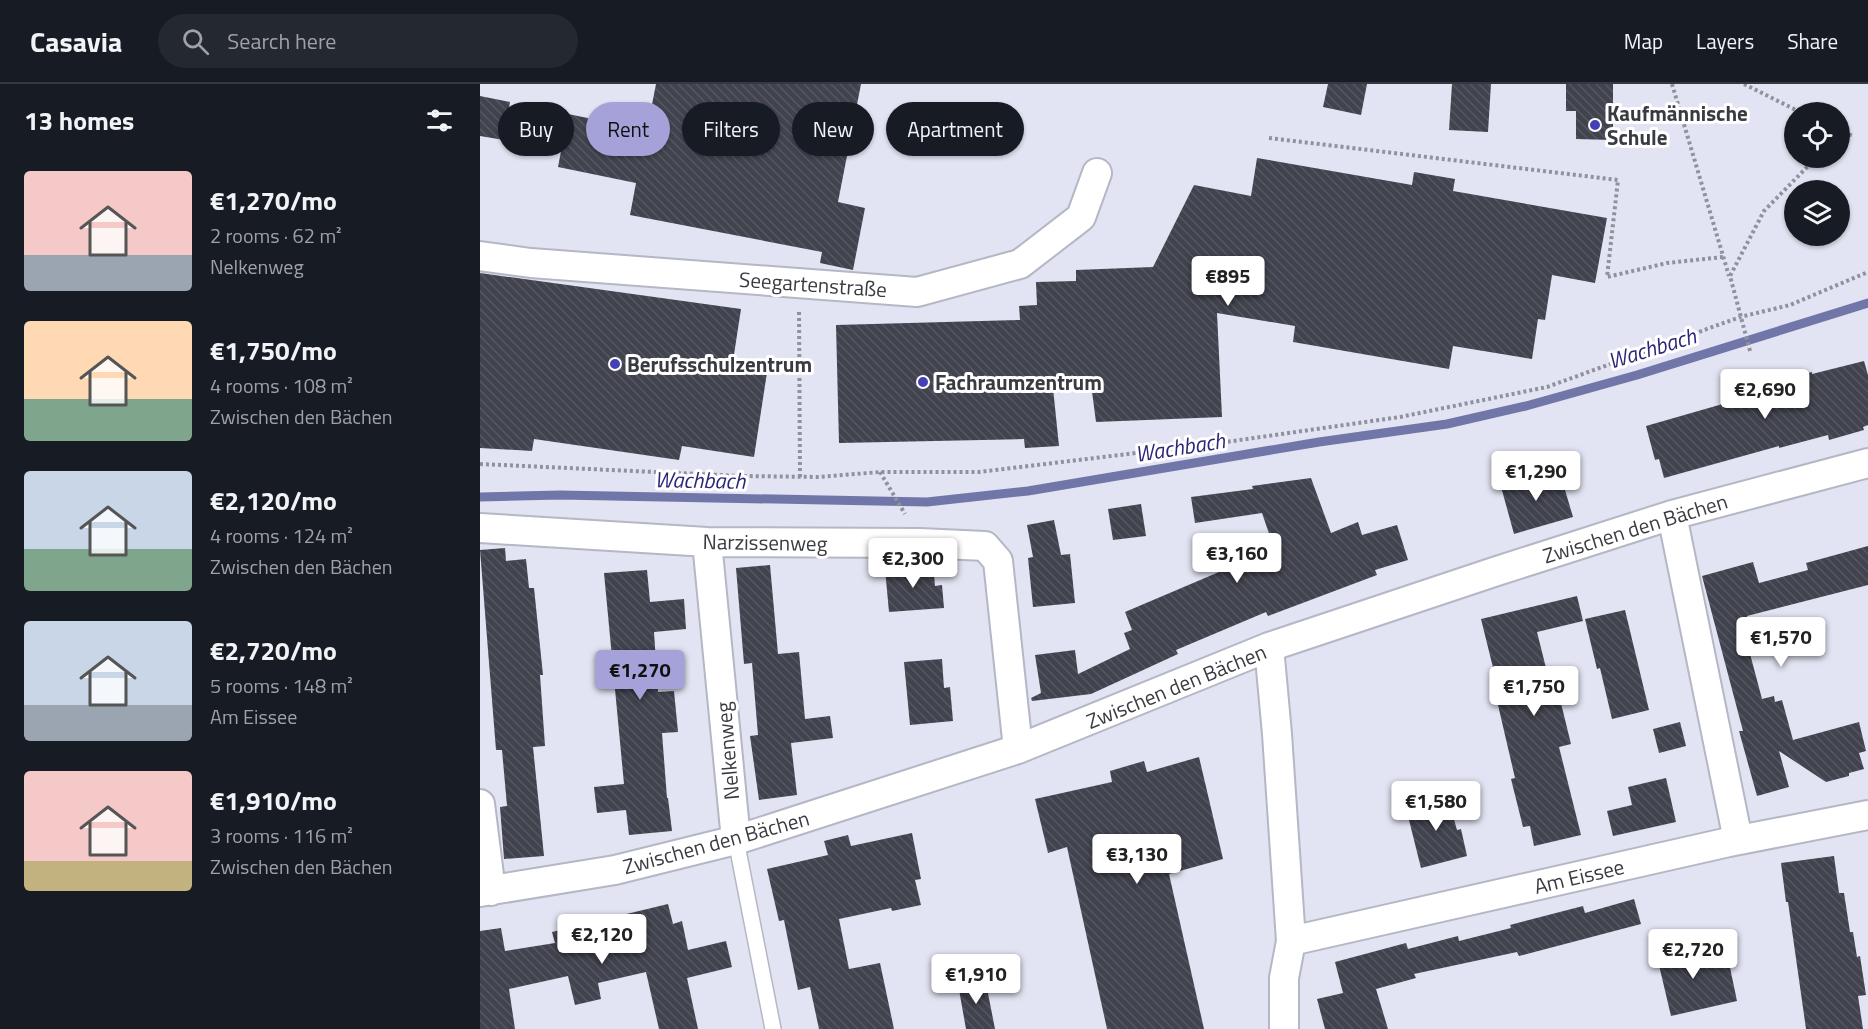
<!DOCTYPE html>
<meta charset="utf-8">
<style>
:root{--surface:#171b24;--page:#242831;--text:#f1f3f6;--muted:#9ea1a6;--line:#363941;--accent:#a4a2d9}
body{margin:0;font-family:"Titillium Web",sans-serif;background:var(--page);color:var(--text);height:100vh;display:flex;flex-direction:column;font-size:22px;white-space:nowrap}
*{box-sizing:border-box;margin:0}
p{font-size:20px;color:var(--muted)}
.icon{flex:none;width:33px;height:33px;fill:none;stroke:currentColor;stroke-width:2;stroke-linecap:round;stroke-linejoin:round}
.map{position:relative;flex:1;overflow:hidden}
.details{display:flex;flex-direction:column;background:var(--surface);width:480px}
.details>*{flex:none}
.banner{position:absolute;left:18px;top:18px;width:570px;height:54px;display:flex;gap:12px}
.fabs{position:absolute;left:1304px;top:18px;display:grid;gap:12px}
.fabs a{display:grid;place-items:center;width:66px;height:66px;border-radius:50%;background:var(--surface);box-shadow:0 2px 4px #0004;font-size:30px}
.price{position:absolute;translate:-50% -51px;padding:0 14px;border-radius:6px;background:#fff;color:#222;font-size:20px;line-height:39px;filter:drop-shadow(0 2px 3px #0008)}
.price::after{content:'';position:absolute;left:50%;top:36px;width:18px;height:14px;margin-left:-9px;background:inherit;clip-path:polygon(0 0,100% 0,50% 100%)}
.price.selected{background:var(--accent);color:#111}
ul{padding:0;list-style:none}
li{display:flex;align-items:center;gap:18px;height:150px;padding:0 24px}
li span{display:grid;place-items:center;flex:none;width:168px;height:120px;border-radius:6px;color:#555}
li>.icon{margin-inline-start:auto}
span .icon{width:72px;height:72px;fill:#fffc;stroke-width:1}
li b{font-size:26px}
h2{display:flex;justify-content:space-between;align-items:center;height:72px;padding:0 24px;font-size:26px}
.chip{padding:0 21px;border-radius:27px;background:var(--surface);box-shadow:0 2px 4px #0004;font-size:21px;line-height:54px}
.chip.selected{background:var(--accent);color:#111}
header{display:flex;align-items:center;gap:36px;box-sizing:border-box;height:84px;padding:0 30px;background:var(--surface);border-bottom:2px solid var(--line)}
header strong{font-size:28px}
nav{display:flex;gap:33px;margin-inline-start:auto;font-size:21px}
.search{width:420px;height:54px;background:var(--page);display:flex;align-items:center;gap:15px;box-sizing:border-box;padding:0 21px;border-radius:33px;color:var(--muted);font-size:22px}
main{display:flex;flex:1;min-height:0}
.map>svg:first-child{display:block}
</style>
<header>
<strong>Casavia</strong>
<div class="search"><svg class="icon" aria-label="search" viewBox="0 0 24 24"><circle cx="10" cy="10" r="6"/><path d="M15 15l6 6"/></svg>Search here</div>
<nav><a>Map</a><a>Layers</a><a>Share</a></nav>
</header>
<main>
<section class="details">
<h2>13 homes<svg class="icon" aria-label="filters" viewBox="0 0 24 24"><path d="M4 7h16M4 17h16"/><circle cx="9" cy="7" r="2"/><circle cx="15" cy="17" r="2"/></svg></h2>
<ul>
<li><span style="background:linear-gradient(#f6c9c9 70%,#9aa5b1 0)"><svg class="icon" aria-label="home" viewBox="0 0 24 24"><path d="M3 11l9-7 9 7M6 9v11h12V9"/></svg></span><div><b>€1,270/mo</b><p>2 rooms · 62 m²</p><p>Nelkenweg</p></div></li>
<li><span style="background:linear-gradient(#ffd9b3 65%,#7fa58c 0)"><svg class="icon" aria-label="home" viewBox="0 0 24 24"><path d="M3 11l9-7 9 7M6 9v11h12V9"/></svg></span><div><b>€1,750/mo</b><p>4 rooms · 108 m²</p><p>Zwischen den Bächen</p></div></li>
<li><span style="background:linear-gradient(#c9d6e8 65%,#7fa58c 0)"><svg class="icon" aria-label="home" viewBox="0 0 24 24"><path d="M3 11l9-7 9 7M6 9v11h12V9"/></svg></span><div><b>€2,120/mo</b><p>4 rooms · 124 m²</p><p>Zwischen den Bächen</p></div></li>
<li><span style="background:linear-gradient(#c9d6e8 70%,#9aa5b1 0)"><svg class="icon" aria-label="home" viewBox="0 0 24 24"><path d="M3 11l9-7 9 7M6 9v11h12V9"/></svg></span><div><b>€2,720/mo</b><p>5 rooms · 148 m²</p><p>Am Eissee</p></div></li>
<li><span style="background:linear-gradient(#f6c9c9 75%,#c2b280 0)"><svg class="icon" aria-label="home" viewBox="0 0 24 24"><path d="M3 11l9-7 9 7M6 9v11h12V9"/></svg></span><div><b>€1,910/mo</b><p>3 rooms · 116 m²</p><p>Zwischen den Bächen</p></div></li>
</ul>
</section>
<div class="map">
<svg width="1388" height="945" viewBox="0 0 1388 945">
<defs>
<pattern id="building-back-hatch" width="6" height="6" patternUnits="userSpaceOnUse" patternTransform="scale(1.5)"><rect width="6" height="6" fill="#41434e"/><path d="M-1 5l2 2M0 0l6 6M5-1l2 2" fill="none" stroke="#555660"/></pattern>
</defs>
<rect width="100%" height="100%" fill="#e2e4f3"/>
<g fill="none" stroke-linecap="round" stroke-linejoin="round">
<path stroke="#7176a9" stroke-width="9" d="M0,413L80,411L447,418L548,407L839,358L967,340L1046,322L1157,291L1388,219"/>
</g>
<path fill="url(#building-back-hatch)" d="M176,0H381L358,118L385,124L373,186L340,179L342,168L150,131L156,99L78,83L88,30L167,46Z
M848,0H887L881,31L843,23Z
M972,0H1011L1008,48L969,46Z
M1086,0H1133V56L1096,55V27H1086Z
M0,12L30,18L24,56L0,52Z
M777,74L932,101L934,88L975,95L973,107L1127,134L1115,199L1072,191L1065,236L1058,235L1052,275L973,262L969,285L813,258L815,242L737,229L742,333L616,338L611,300L573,304L579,362L545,364L544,355L359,359L356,241L540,236L539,222L557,221L556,198L596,197V186L673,183L714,101L771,112Z
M0,189L261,225L253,277L288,282L274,373L202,362L199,376L54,355L52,367L0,364Z
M1384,277L1388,291V341L1383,343L1384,346L1349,356L1348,351L1299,364V362L1184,394L1179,375L1175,376L1166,342L1267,313L1265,306L1332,288V290Z
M1080,389L1093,433L1034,450L1020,399L1041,393L1043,399Z
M831,394L851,449L878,438L882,451L917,441L928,476L895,486L897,491L788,532L786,528L696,566L698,570L611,610L552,617L551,614L561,609L555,571L595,566L598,590L650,565L644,549L652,546L645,528L739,488L795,467L782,429L715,439L711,413L773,405L772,402Z
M661,420L666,452L633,456L628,425Z
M574,436L581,471L590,470L595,519L553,523L548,474L553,473L547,441Z
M1388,462V501L1267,532L1272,549L1265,551L1282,615L1294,612L1295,618L1302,616L1313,656L1379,638L1386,667L1379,669L1384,685L1369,689V692L1346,698L1299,667L1309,703L1277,712L1259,647H1263L1222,492L1273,478L1279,499L1328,486L1326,479Z
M25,464L26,477L46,475L49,504H54L63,591H60L65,662L53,663L64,772L24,775L20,723L27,722L22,666H16L0,466Z
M290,481L298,570L319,568L325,635L350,632L353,654L311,659L317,711L279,716L270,652L278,651L272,579L264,580L256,484Z
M453,481L455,502L462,501L464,524L409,528L405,485Z
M167,486L170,518L204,515L206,545L174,548L178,608L194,607L198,648L182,649L187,714H188L192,747L149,751L146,726L117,729L114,703L144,700L124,489Z
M1097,512L1103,537L1057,548L1072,608L1078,607L1091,660L1079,663L1101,751L1054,762L1050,742L1043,743L1031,695L1035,694L1018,621L1022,620L1001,535Z
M1145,526L1169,626L1132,635L1120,584L1117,585L1105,535Z
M462,575L464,604L470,603L473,637L430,641L424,578Z
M1200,638L1206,662L1179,669L1173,645Z
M719,673L743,775L689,790L724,945H627L587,763L568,769L555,715L632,698L630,687L664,677L667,688Z
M1186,694L1196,738L1133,752L1127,727L1152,721L1148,703Z
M967,711L977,746L981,745L987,772L941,784L926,724L939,721L938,718Z
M432,749L441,795L435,796L441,821L412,827L411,824L359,835L369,885L400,879L414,945H339L330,903L318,906L304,836L299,837L287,785L348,771L344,757L368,751L371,762Z
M1354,772L1359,809H1364L1370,848H1373L1377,873L1380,872L1386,911L1378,912L1383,945H1326L1308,818H1306L1301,779Z
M1154,815L1161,840L1039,872L1037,868L934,890L936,894L896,905L908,945H845L837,915L863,909L855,878L926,859L928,865L978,852L979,857L1031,844L1030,841L1103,822L1105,829Z
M188,820L193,840L202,837L208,866L246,857L252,883L207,894L218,945H179L166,888L118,899L121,915L95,921L88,892L29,905L35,945H0V847L21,844L25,867L75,859L72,848Z
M1201,855L1208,883L1248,874L1257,917L1191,932L1174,860Z
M505,894L515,945H486L478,900Z"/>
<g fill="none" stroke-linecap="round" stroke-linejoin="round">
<defs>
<path id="lane" d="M256,756L293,945"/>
<path id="street" d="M0,172L51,179L437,208L540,180L601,133L617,89
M1192,431L1258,756
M0,444L227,458L440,459L505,462L518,477L538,665
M227,458L256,756
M789,563L797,650L811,857L804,894V945
M0,720L11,807
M0,808L135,786L256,756L538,665L789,563L1017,487L1192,431L1388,379
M811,857L1249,758L1388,731"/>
</defs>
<use href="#lane" stroke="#b4b7c4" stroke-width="18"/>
<use href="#street" stroke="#b4b7c4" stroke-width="32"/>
<path stroke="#90919c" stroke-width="4" stroke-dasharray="3 3" stroke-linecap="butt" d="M1192,0L1249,192
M1264,0L1320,28
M789,54L1138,96L1127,193L1187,179L1243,173
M1359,54L1365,49L1374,52
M319,228L320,393
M1270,267L1250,192L1284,127L1336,74
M0,380L262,392L340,393L400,388H499L739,359L920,333L1067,303L1260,233L1310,221L1388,188
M400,388L425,430"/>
<use href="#lane" stroke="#fff" stroke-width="15"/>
<use href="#street" stroke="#fff" stroke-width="28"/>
</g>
<g fill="#4640b6" stroke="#fff" stroke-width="2">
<circle cx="1115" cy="41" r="6"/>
<circle cx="135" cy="280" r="6"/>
<circle cx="443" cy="298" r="6"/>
</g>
<g text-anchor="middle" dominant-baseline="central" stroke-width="6" stroke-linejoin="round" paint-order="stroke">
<g font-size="21" font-weight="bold" fill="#3a3b41" stroke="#fff" text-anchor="start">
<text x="1127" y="29">Kaufmännische<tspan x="1127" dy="24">Schule</tspan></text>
<text x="147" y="280">Berufsschulzentrum</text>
<text x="455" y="298">Fachraumzentrum</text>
</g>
<g font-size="21" fill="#3a3b41" stroke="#fff">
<text transform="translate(333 200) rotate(4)">Seegartenstraße</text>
<text transform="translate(1155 444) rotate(-17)">Zwischen den Bächen</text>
<text transform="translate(285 458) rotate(1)">Narzissenweg</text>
<text transform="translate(696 602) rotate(-22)">Zwischen den Bächen</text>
<text transform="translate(247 667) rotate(-95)">Nelkenweg</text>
<text transform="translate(236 758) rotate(-15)">Zwischen den Bächen</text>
<text transform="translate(1099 792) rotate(-13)">Am Eissee</text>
</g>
<g font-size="22" font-style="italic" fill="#2b2778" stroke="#fff">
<text transform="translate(1172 264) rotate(-17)">Wachbach</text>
<text transform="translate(700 363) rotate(-9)">Wachbach</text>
<text transform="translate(220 396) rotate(1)">Wachbach</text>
</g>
</g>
</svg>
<div class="fabs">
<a><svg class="icon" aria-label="locate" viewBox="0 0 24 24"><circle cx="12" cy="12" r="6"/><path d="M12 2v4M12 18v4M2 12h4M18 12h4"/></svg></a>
<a><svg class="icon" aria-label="layers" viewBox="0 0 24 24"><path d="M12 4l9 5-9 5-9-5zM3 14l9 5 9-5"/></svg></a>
</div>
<b class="price" style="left:748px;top:223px">€895</b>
<b class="price" style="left:1285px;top:336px">€2,690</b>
<b class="price" style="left:1056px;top:418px">€1,290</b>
<b class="price" style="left:757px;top:500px">€3,160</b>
<b class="price" style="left:433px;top:505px">€2,300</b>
<b class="price" style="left:1301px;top:584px">€1,570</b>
<b class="price selected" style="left:160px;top:617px">€1,270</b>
<b class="price" style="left:1054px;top:633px">€1,750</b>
<b class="price" style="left:956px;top:748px">€1,580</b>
<b class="price" style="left:657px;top:801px">€3,130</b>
<b class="price" style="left:122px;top:881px">€2,120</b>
<b class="price" style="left:1213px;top:896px">€2,720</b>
<b class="price" style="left:496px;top:921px">€1,910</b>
<div class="banner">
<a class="chip">Buy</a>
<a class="chip selected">Rent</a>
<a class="chip">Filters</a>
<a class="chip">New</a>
<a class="chip">Apartment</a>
</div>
</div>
</main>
